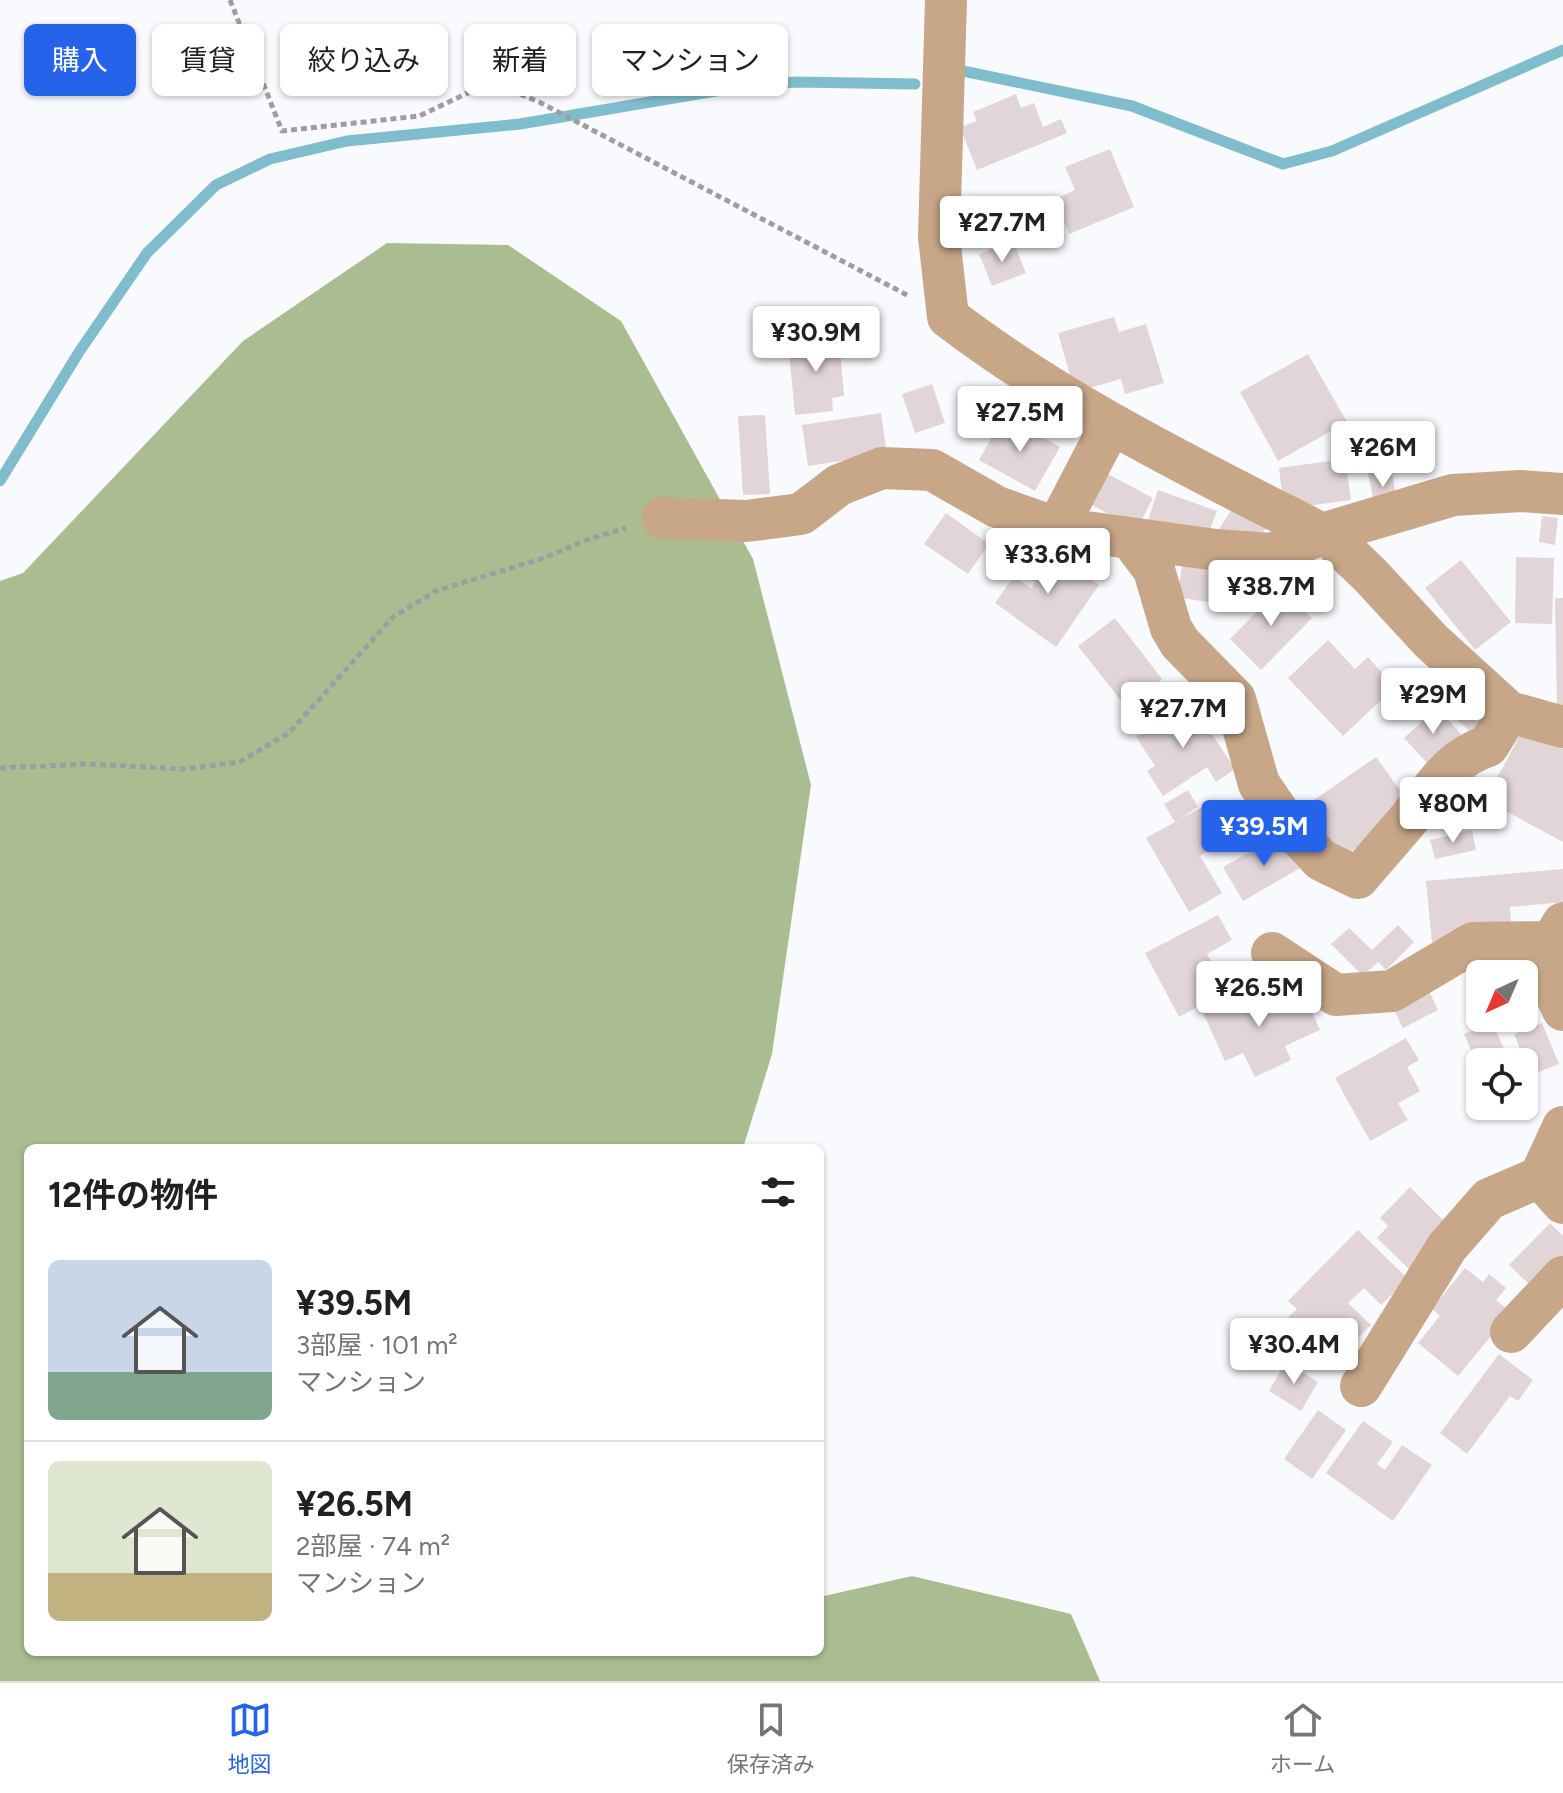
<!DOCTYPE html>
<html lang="ja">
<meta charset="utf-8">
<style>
:root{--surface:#fff;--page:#f6f6f6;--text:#202124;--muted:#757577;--line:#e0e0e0;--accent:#2563eb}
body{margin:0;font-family:Figtree,"Noto Sans JP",sans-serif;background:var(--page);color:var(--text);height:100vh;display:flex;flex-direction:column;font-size:30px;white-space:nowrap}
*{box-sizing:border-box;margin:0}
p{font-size:26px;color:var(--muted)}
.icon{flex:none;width:44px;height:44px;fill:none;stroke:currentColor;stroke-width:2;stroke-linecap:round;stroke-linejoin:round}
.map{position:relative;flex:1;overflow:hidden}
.sheet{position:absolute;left:24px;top:1144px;width:800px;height:512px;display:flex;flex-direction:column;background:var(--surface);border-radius:12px;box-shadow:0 2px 6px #0004}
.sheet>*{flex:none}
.hud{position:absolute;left:24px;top:24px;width:800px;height:72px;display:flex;gap:16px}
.needle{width:52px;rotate:224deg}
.buttons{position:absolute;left:1466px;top:960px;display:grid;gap:16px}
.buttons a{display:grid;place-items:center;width:72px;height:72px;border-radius:12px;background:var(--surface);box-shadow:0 2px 6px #0004;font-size:40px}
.price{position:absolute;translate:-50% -68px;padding:0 18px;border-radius:8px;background:#fff;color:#222;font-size:26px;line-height:52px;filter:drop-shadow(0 2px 4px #0008)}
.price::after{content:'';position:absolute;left:50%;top:48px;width:24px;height:18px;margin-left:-12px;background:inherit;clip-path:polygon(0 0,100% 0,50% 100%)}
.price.active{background:var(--accent);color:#fff}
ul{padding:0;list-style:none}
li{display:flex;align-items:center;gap:24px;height:200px;padding:0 24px}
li+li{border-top:2px solid var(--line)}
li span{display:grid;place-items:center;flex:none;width:224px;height:160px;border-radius:12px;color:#555}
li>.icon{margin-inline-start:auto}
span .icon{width:96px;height:96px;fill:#fffc;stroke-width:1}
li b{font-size:34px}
h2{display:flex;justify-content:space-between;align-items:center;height:96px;padding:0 24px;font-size:34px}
.tag{padding:0 28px;border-radius:12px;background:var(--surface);box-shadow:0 2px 6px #0004;font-size:28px;line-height:72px}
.tag.active{background:var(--accent);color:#fff}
.tab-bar{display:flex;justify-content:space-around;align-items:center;height:112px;border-top:2px solid var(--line);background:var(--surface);font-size:22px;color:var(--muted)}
.tab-bar a{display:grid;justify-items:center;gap:4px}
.tab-bar .active{color:var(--accent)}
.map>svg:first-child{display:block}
</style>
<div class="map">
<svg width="1563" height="1681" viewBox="0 0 1563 1681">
<rect width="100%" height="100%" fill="#f9fafe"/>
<path fill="#a9bd90" d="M387,243L508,245L621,321L753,559L811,785L772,1054L743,1148H28V1652H820V1597L912,1576L1071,1614L1100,1681H0V581L23,573L243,341Z"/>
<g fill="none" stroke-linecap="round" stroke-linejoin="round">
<path stroke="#80bdcc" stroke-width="11" d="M958,70L1132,106L1283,164L1332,151L1563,50
M0,481L79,352L147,253L216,185L270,159L347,141L520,124L751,85L796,82L915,84"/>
</g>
<path fill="#e1d5d8" d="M1016,94L1021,108L1034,103L1043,127L1061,119L1067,133L977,170L960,127L977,121L973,112Z
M1110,149L1134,207L1069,234L1055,199L1075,190L1065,167Z
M1013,241L1026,273L992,286L979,254Z
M1114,317L1119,332L1146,324L1164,383L1125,394L1121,379L1075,392L1058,333Z
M839,336L844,396L832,398L833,411L795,415L788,341Z
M1308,354L1347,422L1278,461L1240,392Z
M932,384L945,423L915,433L902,394Z
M881,413L887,454L808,466L802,425Z
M765,415L770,494L743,495L738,416Z
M1004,416L1060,447L1035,491L979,460Z
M1345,459L1351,500L1284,509L1279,468Z
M1391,469L1398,504L1375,509L1368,473Z
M1106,473L1153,498L1137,529L1090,504Z
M1158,490L1217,511L1206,541L1148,520Z
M1235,504L1268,525L1254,546L1216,534Z
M946,513L989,544L968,574L924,544Z
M1542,516L1558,518L1555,545L1539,542Z
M1042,544L1099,585L1056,647L995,603L1014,576L1031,588L1035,582L1021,573Z
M1516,557L1554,558L1552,624L1515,623Z
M1461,560L1511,622L1475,650L1425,588Z
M1182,566L1218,572L1213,603L1177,597Z
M1281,587L1312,618L1261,670L1230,639Z
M1555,598H1563V711L1557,712Z
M1115,618L1162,679L1126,707L1078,646Z
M1328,640L1355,669L1368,657L1395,687L1343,736L1288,678Z
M1460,678L1497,713L1475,736L1438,702Z
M1190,701L1235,769L1216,782L1207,767L1163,796L1147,771L1155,766L1136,737Z
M1437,708L1461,734L1429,765L1404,738Z
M1524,728L1563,749V842L1485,800Z
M1376,757L1413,808L1340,859L1304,807Z
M1467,768L1486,786L1449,826L1430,808Z
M1188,790L1198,807L1178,820L1202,807L1223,842L1200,856L1222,893L1189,912L1146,838L1175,822L1164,804Z
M1472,830L1476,850L1435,859L1430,840Z
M1292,838L1307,864L1243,901L1223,867L1264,844L1269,852Z
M1563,869V902L1510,907L1512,935L1432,942L1426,881Z
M1218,915L1232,940L1207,954L1227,991L1179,1017L1145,953Z
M1398,925L1414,942L1386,970L1378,962L1363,976L1331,944L1349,928L1372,950Z
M1259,985L1273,1014L1306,998L1320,1030L1285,1046L1291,1060L1255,1077L1243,1053L1225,1061L1202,1011Z
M1426,985L1438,1010L1403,1028L1390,1002Z
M1492,1022L1505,1051L1477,1063L1464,1034Z
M1542,1023L1559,1064L1531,1075L1514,1034Z
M1406,1038L1419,1060L1407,1067L1420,1091L1398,1103L1408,1120L1370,1141L1335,1078Z
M1410,1187L1446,1223L1416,1276L1377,1238L1388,1226L1380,1218Z
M1550,1223L1563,1236V1262L1535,1290L1509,1265Z
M1358,1230L1408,1279L1381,1305L1364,1288L1348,1303L1371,1325L1341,1355L1333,1347L1317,1363L1279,1326L1297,1309L1288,1301Z
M1465,1268L1483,1282L1489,1274L1506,1288L1496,1300L1511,1312L1458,1376L1418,1343L1440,1316L1432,1309Z
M1499,1354L1533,1380L1518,1401L1510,1396L1467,1454L1440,1433Z
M1286,1362L1318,1382L1301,1411L1269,1391Z
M1318,1410L1346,1430L1312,1479L1284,1459Z
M1363,1421L1393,1442L1377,1464L1385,1470L1402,1445L1432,1465L1393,1521L1326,1473Z"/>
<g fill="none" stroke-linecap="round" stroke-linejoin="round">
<path stroke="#9d9ea2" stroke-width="5" stroke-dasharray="6 4" stroke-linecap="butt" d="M230,0L282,131L419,116L491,82L539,102L909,296
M0,768L87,764L183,769L239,762L289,733L393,617L436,591L544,558L589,539L626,528"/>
<path stroke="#c8a789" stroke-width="42" d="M946,0L939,237L948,317C1063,405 1193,468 1322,534L1453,495L1521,491L1563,494
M662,518L746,521L801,514L839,485L882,468L932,470L997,507L1057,528L1216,550L1272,554L1322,534
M1057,528L1111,424
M1327,534L1370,575L1431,641L1509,712L1563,727
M1130,538L1154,570L1171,628L1180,643L1235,699L1259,784L1283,819L1321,860L1358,878C1374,859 1391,840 1407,821C1434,790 1446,760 1488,746L1509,712
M1563,923L1545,953L1550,982L1563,1010
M1272,953L1336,995L1392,991L1473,943L1552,942
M1563,1127L1540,1177L1563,1203
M1511,1332L1563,1277
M1361,1386L1447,1247L1489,1199L1540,1177"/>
</g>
</svg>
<div class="buttons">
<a><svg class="needle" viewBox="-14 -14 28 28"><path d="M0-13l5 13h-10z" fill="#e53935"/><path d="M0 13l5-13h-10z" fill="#757577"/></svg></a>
<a><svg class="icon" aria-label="locate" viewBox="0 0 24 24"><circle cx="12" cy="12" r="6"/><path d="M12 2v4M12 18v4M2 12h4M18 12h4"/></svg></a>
</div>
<b class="price" style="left:1002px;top:264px">¥27.7M</b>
<b class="price" style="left:816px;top:374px">¥30.9M</b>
<b class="price" style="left:1020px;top:454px">¥27.5M</b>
<b class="price" style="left:1383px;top:489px">¥26M</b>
<b class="price" style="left:1048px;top:596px">¥33.6M</b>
<b class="price" style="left:1271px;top:628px">¥38.7M</b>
<b class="price" style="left:1433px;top:736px">¥29M</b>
<b class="price" style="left:1183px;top:750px">¥27.7M</b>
<b class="price" style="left:1453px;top:845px">¥80M</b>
<b class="price active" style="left:1264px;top:868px">¥39.5M</b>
<b class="price" style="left:1259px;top:1029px">¥26.5M</b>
<b class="price" style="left:1294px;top:1386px">¥30.4M</b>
<div class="hud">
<a class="tag active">購入</a>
<a class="tag">賃貸</a>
<a class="tag">絞り込み</a>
<a class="tag">新着</a>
<a class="tag">マンション</a>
</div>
<section class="sheet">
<h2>12件の物件<svg class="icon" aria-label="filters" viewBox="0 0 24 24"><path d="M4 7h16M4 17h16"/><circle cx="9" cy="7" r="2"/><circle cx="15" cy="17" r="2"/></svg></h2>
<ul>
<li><span style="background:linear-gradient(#c9d6e8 70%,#7fa58c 0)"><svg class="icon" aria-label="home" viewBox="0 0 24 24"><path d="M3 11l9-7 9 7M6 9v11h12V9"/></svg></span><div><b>¥39.5M</b><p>3部屋 · 101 m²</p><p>マンション</p></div></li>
<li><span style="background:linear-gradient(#dfe7d0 70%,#c2b280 0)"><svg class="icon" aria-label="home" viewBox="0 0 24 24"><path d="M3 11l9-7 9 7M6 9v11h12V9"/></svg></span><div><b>¥26.5M</b><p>2部屋 · 74 m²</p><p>マンション</p></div></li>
</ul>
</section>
</div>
<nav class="tab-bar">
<a class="active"><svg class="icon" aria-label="map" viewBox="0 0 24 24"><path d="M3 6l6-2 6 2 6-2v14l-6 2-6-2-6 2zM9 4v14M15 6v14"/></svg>地図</a>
<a><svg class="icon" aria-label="saved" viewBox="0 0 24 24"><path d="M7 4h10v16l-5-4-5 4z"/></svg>保存済み</a>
<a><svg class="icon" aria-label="home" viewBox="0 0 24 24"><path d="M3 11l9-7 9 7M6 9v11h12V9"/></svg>ホーム</a>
</nav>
